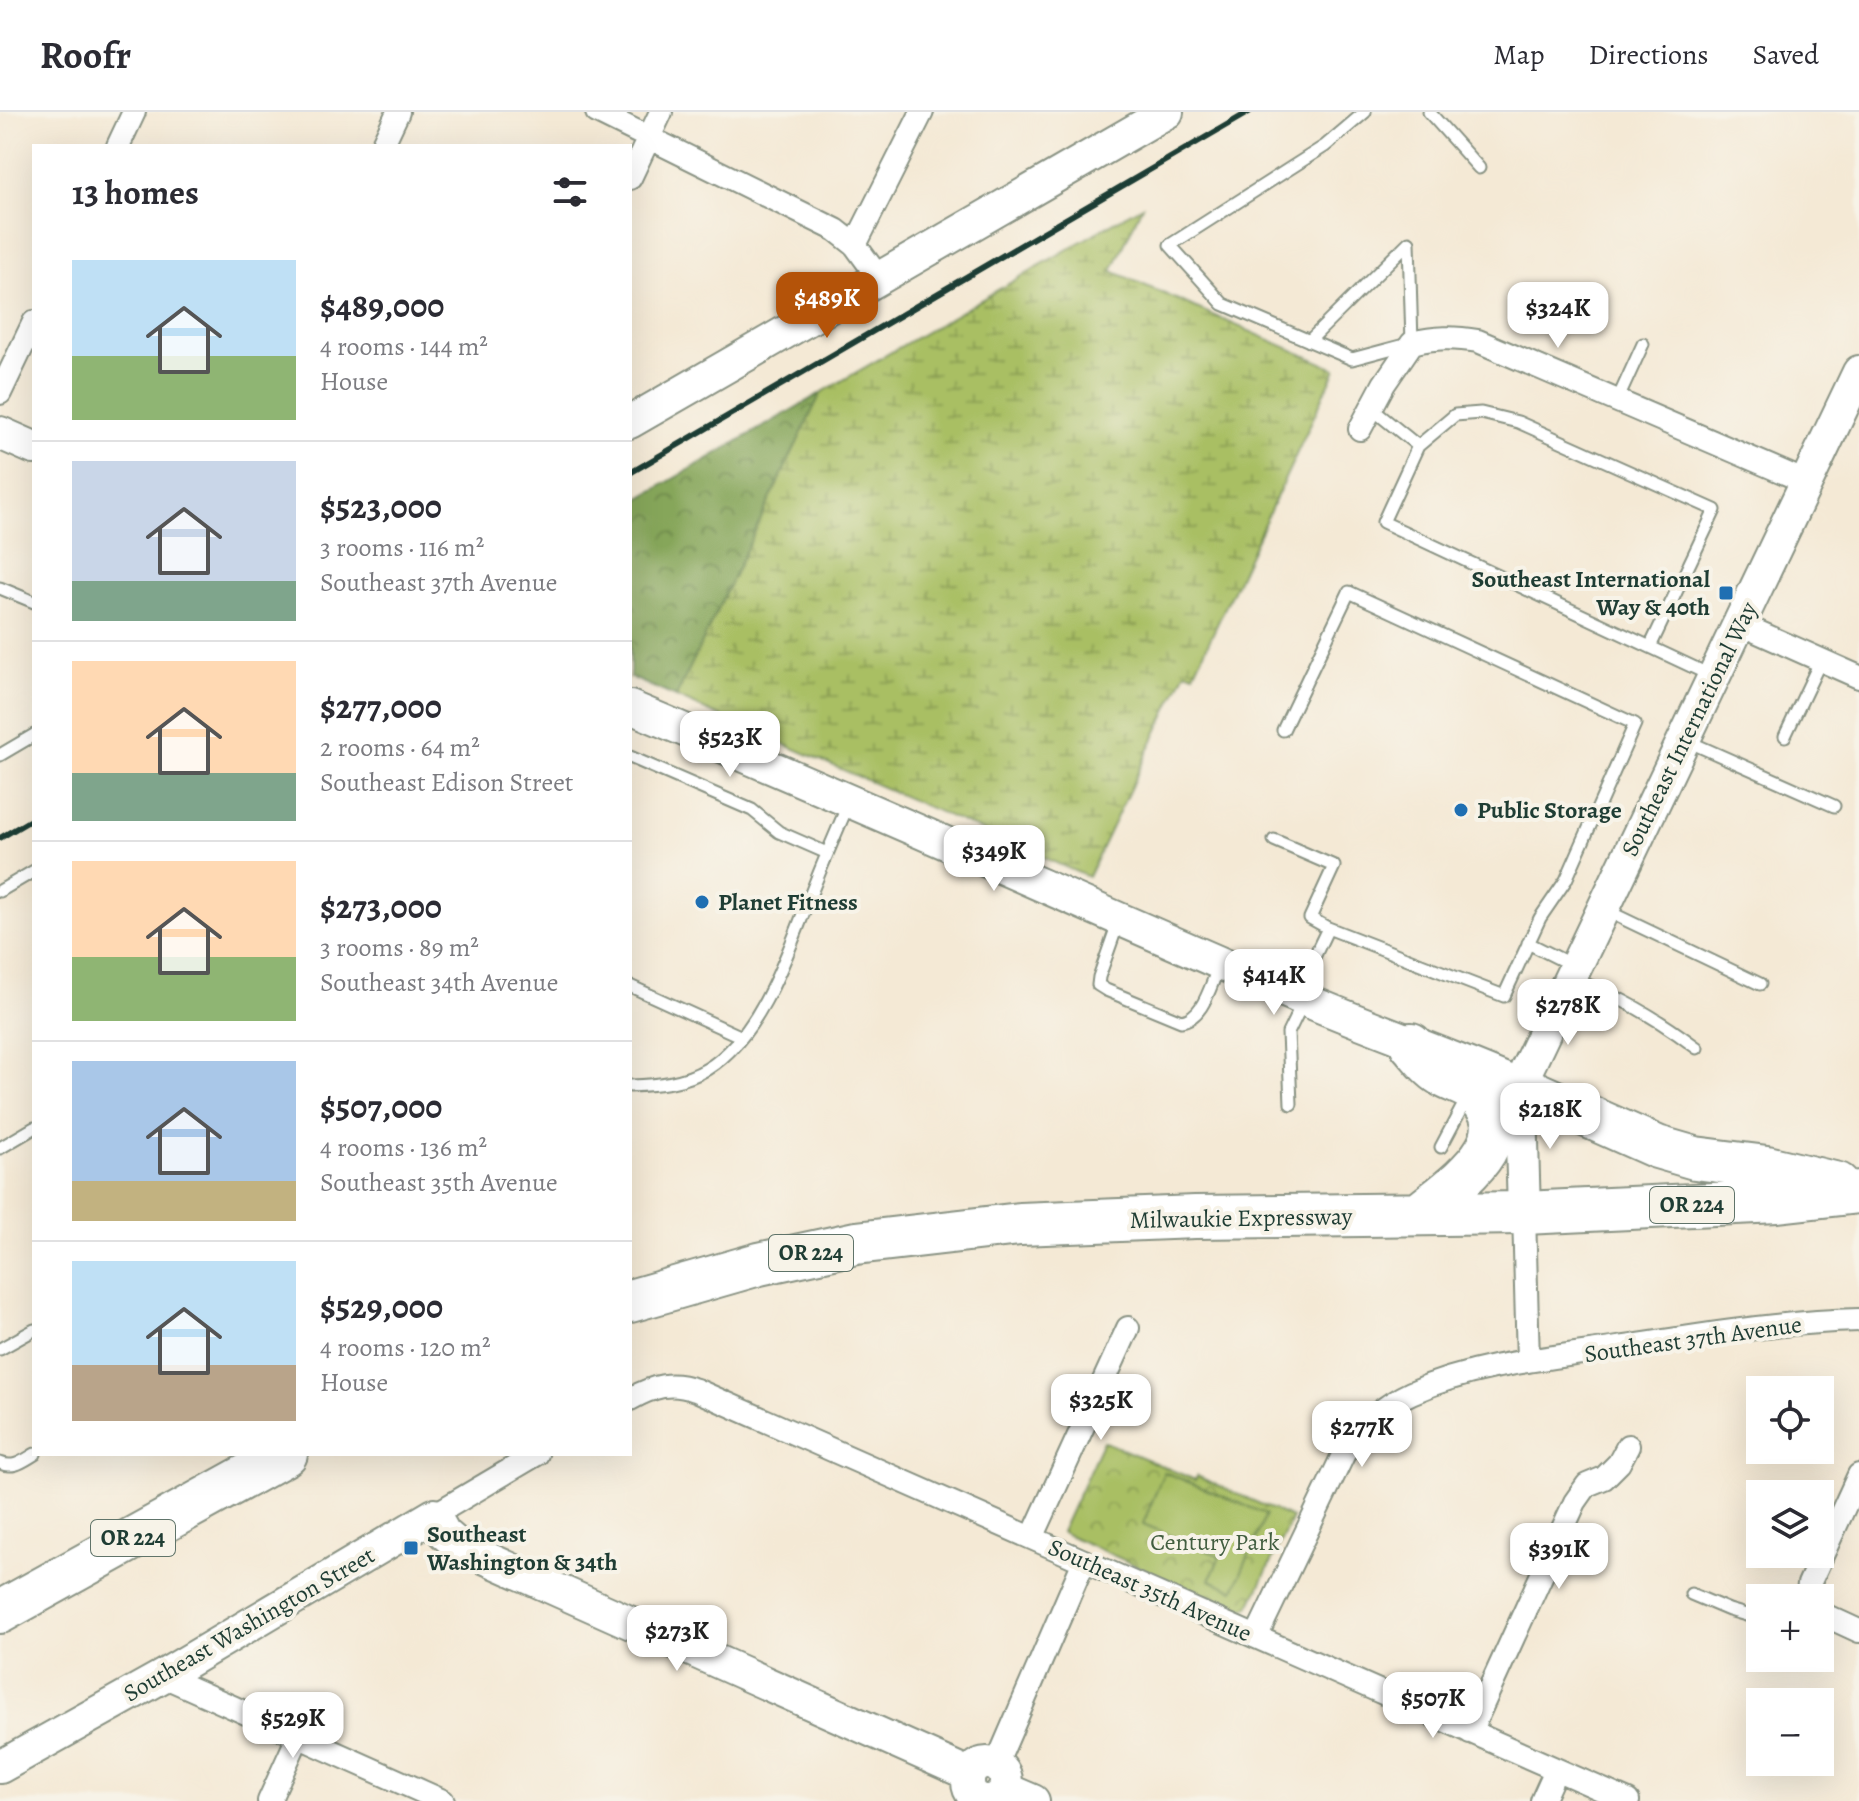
<!DOCTYPE html>
<meta charset="utf-8">
<style>
:root{--surface:#fff;--page:#f7f7f7;--text:#2b2b33;--muted:#7c7c81;--line:#e1e1e2;--accent:#b45309}
body{margin:0;font-family:Alegreya,serif;background:var(--page);color:var(--text);height:100vh;display:flex;flex-direction:column;font-size:30px;white-space:nowrap}
*{box-sizing:border-box;margin:0}
p{font-size:26px;color:var(--muted)}
.icon{flex:none;width:44px;height:44px;fill:none;stroke:currentColor;stroke-width:2;stroke-linecap:round;stroke-linejoin:round}
.map{position:relative;flex:1;overflow:hidden}
.sheet{position:absolute;left:32px;top:32px;width:600px;height:1312px;display:flex;flex-direction:column;background:var(--surface);border-radius:0px;box-shadow:0 8px 32px #0002}
.sheet>*{flex:none}
.fabs{position:absolute;left:1746px;top:1264px;display:grid;gap:16px}
.fabs a{display:grid;place-items:center;width:88px;height:88px;border-radius:0px;background:var(--surface);box-shadow:0 8px 32px #0002;font-size:40px}
.price{position:absolute;translate:-50% -68px;padding:0 18px;border-radius:16px;background:#fff;color:#222;font-size:26px;line-height:52px;filter:drop-shadow(0 2px 4px #0008)}
.price::after{content:'';position:absolute;left:50%;top:48px;width:24px;height:18px;margin-left:-12px;background:inherit;clip-path:polygon(0 0,100% 0,50% 100%)}
.price.selected{background:var(--accent);color:#fff}
ul{padding:0;list-style:none}
li{display:flex;align-items:center;gap:24px;height:200px;padding:0 40px}
li+li{border-top:2px solid var(--line)}
li span{display:grid;place-items:center;flex:none;width:224px;height:160px;border-radius:0px;color:#555}
li>.icon{margin-inline-start:auto}
span .icon{width:96px;height:96px;fill:#fffc;stroke-width:1}
li b{font-size:34px}
h2{display:flex;justify-content:space-between;align-items:center;height:96px;padding:0 40px;font-size:34px}
header{display:flex;align-items:center;gap:48px;box-sizing:border-box;height:112px;padding:0 40px;background:var(--surface);border-bottom:2px solid var(--line)}
header strong{font-size:38px}
nav{display:flex;gap:44px;margin-inline-start:auto;font-size:28px}
.map>svg:first-child{display:block}
</style>
<header>
<strong>Roofr</strong>
<nav><a>Map</a><a>Directions</a><a>Saved</a></nav>
</header>
<div class="map">
<svg width="1859" height="1689" viewBox="0 0 1859 1689">
<defs>
<pattern id="forest-crowns" width="20" height="18" patternUnits="userSpaceOnUse" patternTransform="scale(2)"><rect width="20" height="18" fill="#86a65a"/><path d="M2 6a3 3 0 1 1 6 0M12 15a3 3 0 1 1 6 0" fill="none" stroke="#6d884b"/></pattern>
<pattern id="wetland-marsh" width="20" height="14" patternUnits="userSpaceOnUse" patternTransform="scale(2)"><rect width="20" height="14" fill="#a9bf64"/><path d="M1 5h8M5 5V1M11 12h8M15 12V8" fill="none" stroke="#899c53"/></pattern>
<pattern id="park-crowns" width="20" height="18" patternUnits="userSpaceOnUse" patternTransform="scale(2)"><rect width="20" height="18" fill="#a9bf64"/><path d="M2 6a3 3 0 1 1 6 0M12 15a3 3 0 1 1 6 0" fill="none" stroke="#899c53"/></pattern>
</defs>
<rect width="100%" height="100%" fill="#f7f3e8"/>
<filter id="ink" filterUnits="userSpaceOnUse"><feTurbulence type="fractalNoise" baseFrequency=".0125" numOctaves="2"/><feDisplacementMap in="SourceGraphic" scale="16" xChannelSelector="R" yChannelSelector="G"/><feConvolveMatrix kernelMatrix="1 2 1 2 8 2 1 2 1" color-interpolation-filters="sRGB"/></filter>
<filter id="wash" filterUnits="userSpaceOnUse"><feTurbulence type="fractalNoise" baseFrequency=".006" numOctaves="4" result="noise"/><feDisplacementMap in="SourceGraphic" scale="32" xChannelSelector="R" yChannelSelector="G"/><feGaussianBlur stdDeviation="1.8" result="paint"/><feColorMatrix in="noise" values="0 0 0 0 0 0 0 0 0 0 0 0 0 0 0 0 0 1.4 0 .05"/><feComposite in="paint" operator="in"/></filter>
<g filter="url(#wash)">
<rect width="100%" height="100%" fill="#f4e9d5"/>
<path fill="url(#forest-crowns)" stroke="#527247" stroke-width="2" d="M821,281L676,585L630,565V392Z"/>
<path fill="url(#wetland-marsh)" stroke="#647e4c" stroke-width="2" d="M1142,94L1112,159L1336,257L1194,562L1186,559L1088,765L676,585L821,281Z"/>
<path fill="url(#park-crowns)" stroke="#647e4c" stroke-width="2" d="M1103,1329L1195,1368L1197,1364L1292,1406L1251,1492L1247,1496L1235,1498L1061,1420Z"/>
<path fill="#a9bf64" stroke="#647e4c" stroke-width="2" d="M1164,1360L1266,1402L1234,1478L1210,1468L1220,1444L1143,1412Z"/>
</g>
<g filter="url(#ink)">
<g fill="none" stroke-linecap="round" stroke-linejoin="round">
<defs>
<path id="lane" d="M1365,0L1325,34L1170,133L1223,192L1352,247L1412,231L1409,130
M1429,0L1479,56
M1309,229L1409,130
M1617,289L1643,232
M1371,296L1418,334
M0,476L34,490
M1650,535L1715,398L1518,310L1481,301L1455,303L1418,334L1383,410L1710,563
M1283,618L1349,480L1635,612L1566,768L1540,806L1504,884L1328,816
M1785,624L1821,548
M1685,628L1834,694
M0,643L34,623
M630,645L752,698L779,720L827,741
M1274,728L1334,754L1310,806L1328,816L1296,883
M0,779L34,759
M1607,799L1760,872
M1118,811L1099,865L1098,873L1106,878L1181,909C1204,906 1210,873 1219,855
M1528,831L1574,854
M1574,868C1619,883 1660,908 1697,936
M630,874L742,925
M630,974C657,973 684,971 707,957C761,924 788,840 810,784C822,753 835,723 848,693
M1291,992L1288,921L1304,888
M1441,1035L1467,986
M0,1036L34,1016
M0,1237L34,1218
M0,1351C14,1357 23,1349 35,1342
M1691,1482L1729,1498L1760,1507"/>
<path id="street" d="M597,0L836,118L855,133L879,166
M118,34L134,0
M382,34L398,0
M630,66L661,0
M855,133L922,0
M0,281L34,210
M1360,317L1384,272L1412,231C1435,225 1454,225 1478,229L1806,370
M1740,512L1859,565
M1524,1101L1528,1249
M630,1287C654,1274 670,1269 696,1278L1628,1689
M434,1403L537,1342
M1032,1426L1128,1216
M1807,1486L1809,1472L1859,1363
M1820,1501L1859,1519
M1256,1525L1347,1335C1364,1311 1385,1293 1411,1281C1476,1252 1549,1246 1618,1236C1698,1224 1779,1210 1859,1208
M163,1564L443,1689
M1470,1620L1575,1390L1587,1373L1604,1366L1619,1351L1628,1334
M996,1653L1084,1449
M269,1689L298,1625
M979,1689V1687
M1542,1689L1556,1658"/>
<path id="secondary" d="M630,310L1167,0
M0,321L34,336
M630,595C856,690 1078,790 1303,887C1375,918 1450,943 1522,975
M1524,1101L1521,993L1526,959L1859,260
M968 1670a19 19 0 1 1 38 0a19 19 0 1 1-38 0Z
M0,1655L163,1564L434,1403L444,1421L459,1434L969,1662
M1005,1677L1033,1689"/>
<path id="highway" d="M1411,932C1420,942 1430,956 1442,963C1451,969 1462,971 1470,977C1531,1024 1454,1073 1419,1102
M1522,975L1657,1035L1695,1046L1767,1055L1838,1072
M630,1189L759,1152L856,1131L1020,1112L1195,1105L1524,1101L1778,1089L1859,1080
M0,1500L286,1342"/>
</defs>
<use href="#lane" stroke="#8a9384" stroke-width="15"/>
<use href="#street" stroke="#8a9384" stroke-width="26"/>
<use href="#secondary" stroke="#8a9384" stroke-width="36"/>
<use href="#highway" stroke="#8a9384" stroke-width="46"/>
<use href="#lane" stroke="#fff" stroke-width="11"/>
<use href="#street" stroke="#fff" stroke-width="22"/>
<use href="#secondary" stroke="#fff" stroke-width="32"/>
<use href="#highway" stroke="#fff" stroke-width="42"/>
<path stroke="#1f3d34" stroke-width="6" d="M630,361L1249,0
M0,726L34,706"/>
</g>
</g>
<g fill="#1f6fb2" stroke="#f7f3e8" stroke-width="3">
<rect x="1718" y="473" width="16" height="16" rx="4"/>
<circle cx="1461" cy="698" r="8"/>
<circle cx="702" cy="790" r="8"/>
<rect x="403" y="1428" width="16" height="16" rx="4"/>
</g>
<g text-anchor="middle" dominant-baseline="central" stroke-width="8" stroke-linejoin="round" paint-order="stroke">
<g fill="#f7f3e8" stroke="#60746a" stroke-width="2">
<rect x="1650" y="1075" width="84" height="36" rx="6"/>
<rect x="769" y="1123" width="84" height="36" rx="6"/>
<rect x="91" y="1408" width="84" height="36" rx="6"/>
</g>
<g font-size="22" font-weight="bold" fill="#1f3d34">
<text x="1692" y="1093">OR 224</text>
<text x="811" y="1141">OR 224</text>
<text x="133" y="1426">OR 224</text>
</g>
<g font-size="24" font-weight="bold" fill="#1f3d34" stroke="#f7f3e8" text-anchor="start">
<text x="1710" y="467" text-anchor="end">Southeast International<tspan x="1710" dy="28">Way &amp; 40th</tspan></text>
<text x="1477" y="698">Public Storage</text>
<text x="718" y="790">Planet Fitness</text>
<text x="427" y="1422">Southeast<tspan x="427" dy="28">Washington &amp; 34th</tspan></text>
</g>
<g font-size="24" fill="#1f3d34" stroke="#f7f3e8">
<text transform="translate(1689 617) rotate(-64)">Southeast International Way</text>
<text transform="translate(1241 1106) rotate(-1)">Milwaukie Expressway</text>
<text transform="translate(1693 1227) rotate(-8)">Southeast 37th Avenue</text>
<text transform="translate(1150 1478) rotate(24)">Southeast 35th Avenue</text>
<text transform="translate(249 1512) rotate(-30)">Southeast Washington Street</text>
</g>
<g font-size="24" fill="#425e40" stroke="#f7f3e8">
<text x="1215" y="1430">Century Park</text>
</g>
</g>
</svg>
<div class="fabs">
<a><svg class="icon" aria-label="locate" viewBox="0 0 24 24"><circle cx="12" cy="12" r="6"/><path d="M12 2v4M12 18v4M2 12h4M18 12h4"/></svg></a>
<a><svg class="icon" aria-label="layers" viewBox="0 0 24 24"><path d="M12 4l9 5-9 5-9-5zM3 14l9 5 9-5"/></svg></a>
<a>+</a>
<a>−</a>
</div>
<b class="price selected" style="left:827px;top:228px">$489K</b>
<b class="price" style="left:1558px;top:238px">$324K</b>
<b class="price" style="left:730px;top:667px">$523K</b>
<b class="price" style="left:994px;top:781px">$349K</b>
<b class="price" style="left:1274px;top:905px">$414K</b>
<b class="price" style="left:1568px;top:935px">$278K</b>
<b class="price" style="left:1550px;top:1039px">$218K</b>
<b class="price" style="left:1101px;top:1330px">$325K</b>
<b class="price" style="left:1362px;top:1357px">$277K</b>
<b class="price" style="left:1559px;top:1479px">$391K</b>
<b class="price" style="left:677px;top:1561px">$273K</b>
<b class="price" style="left:1433px;top:1628px">$507K</b>
<b class="price" style="left:293px;top:1648px">$529K</b>
<section class="sheet">
<h2>13 homes<svg class="icon" aria-label="filters" viewBox="0 0 24 24"><path d="M4 7h16M4 17h16"/><circle cx="9" cy="7" r="2"/><circle cx="15" cy="17" r="2"/></svg></h2>
<ul>
<li><span style="background:linear-gradient(#bfe0f5 60%,#8fb573 0)"><svg class="icon" aria-label="home" viewBox="0 0 24 24"><path d="M3 11l9-7 9 7M6 9v11h12V9"/></svg></span><div><b>$489,000</b><p>4 rooms · 144 m²</p><p>House</p></div></li>
<li><span style="background:linear-gradient(#c9d6e8 75%,#7fa58c 0)"><svg class="icon" aria-label="home" viewBox="0 0 24 24"><path d="M3 11l9-7 9 7M6 9v11h12V9"/></svg></span><div><b>$523,000</b><p>3 rooms · 116 m²</p><p>Southeast 37th Avenue</p></div></li>
<li><span style="background:linear-gradient(#ffd9b3 70%,#7fa58c 0)"><svg class="icon" aria-label="home" viewBox="0 0 24 24"><path d="M3 11l9-7 9 7M6 9v11h12V9"/></svg></span><div><b>$277,000</b><p>2 rooms · 64 m²</p><p>Southeast Edison Street</p></div></li>
<li><span style="background:linear-gradient(#ffd9b3 60%,#8fb573 0)"><svg class="icon" aria-label="home" viewBox="0 0 24 24"><path d="M3 11l9-7 9 7M6 9v11h12V9"/></svg></span><div><b>$273,000</b><p>3 rooms · 89 m²</p><p>Southeast 34th Avenue</p></div></li>
<li><span style="background:linear-gradient(#a9c7e8 75%,#c2b280 0)"><svg class="icon" aria-label="home" viewBox="0 0 24 24"><path d="M3 11l9-7 9 7M6 9v11h12V9"/></svg></span><div><b>$507,000</b><p>4 rooms · 136 m²</p><p>Southeast 35th Avenue</p></div></li>
<li><span style="background:linear-gradient(#bfe0f5 65%,#b9a48a 0)"><svg class="icon" aria-label="home" viewBox="0 0 24 24"><path d="M3 11l9-7 9 7M6 9v11h12V9"/></svg></span><div><b>$529,000</b><p>4 rooms · 120 m²</p><p>House</p></div></li>
</ul>
</section>
</div>
